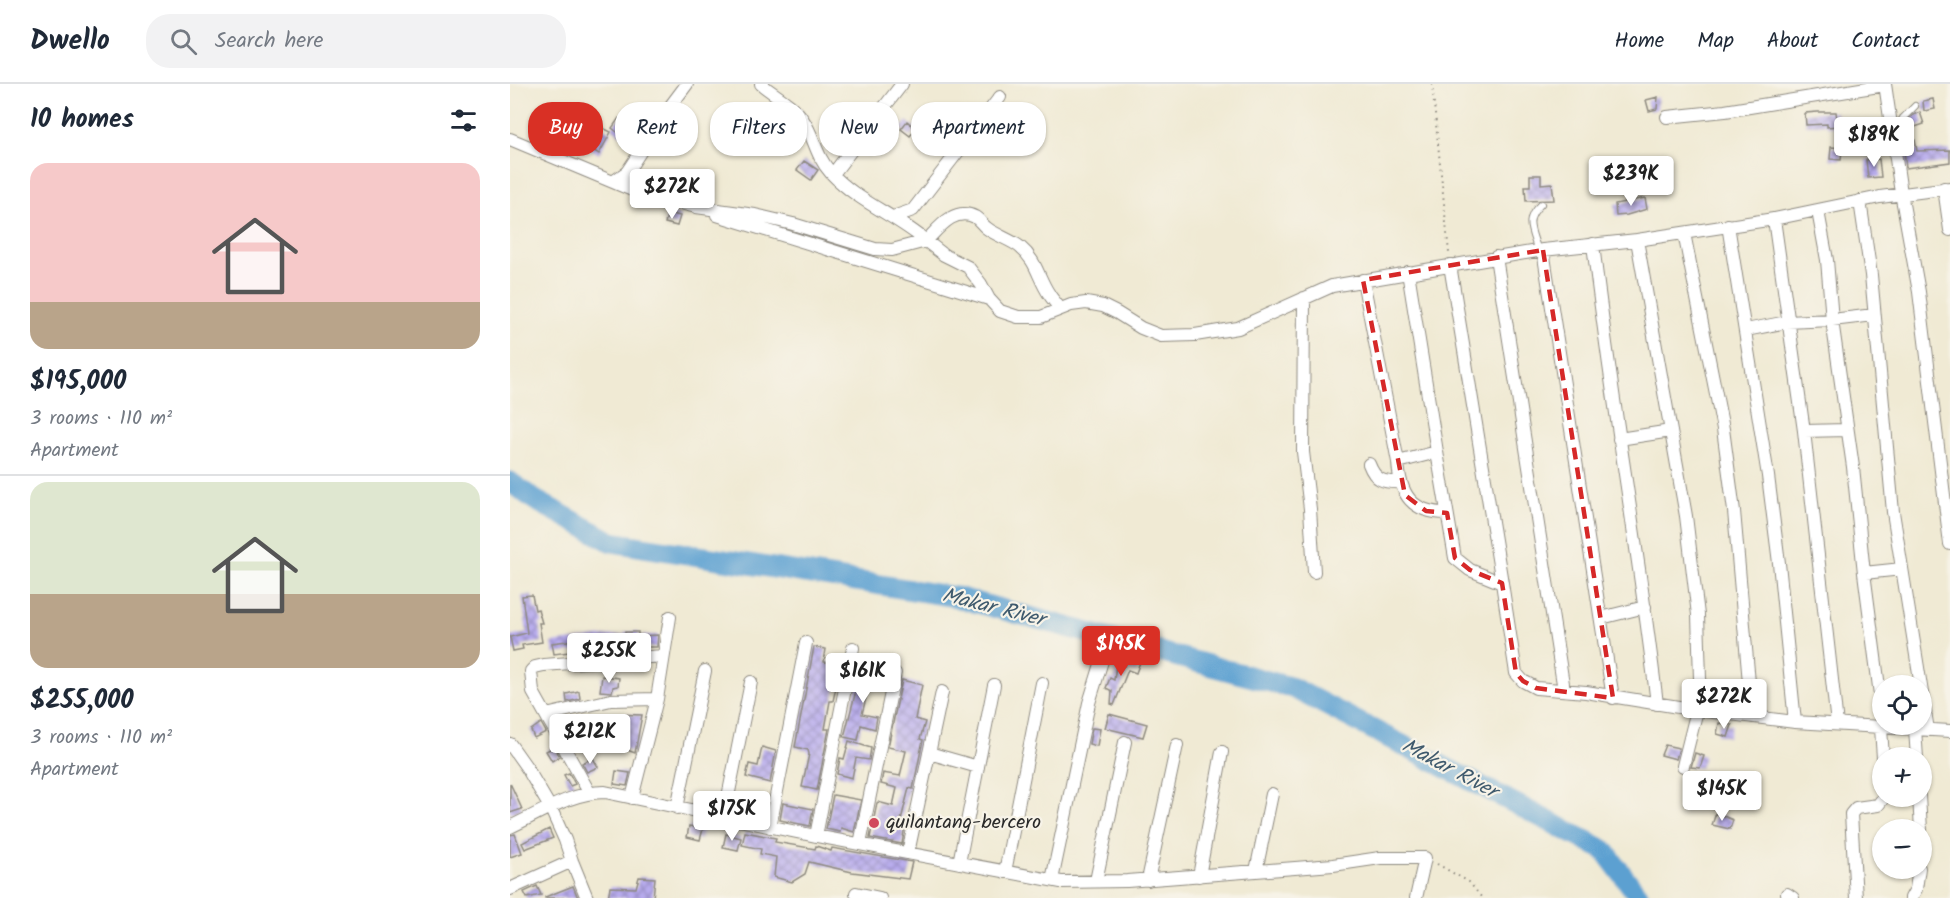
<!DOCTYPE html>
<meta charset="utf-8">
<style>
:root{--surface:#fff;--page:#f2f2f3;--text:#1f2937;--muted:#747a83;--line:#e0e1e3;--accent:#d93025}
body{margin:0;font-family:Kalam,sans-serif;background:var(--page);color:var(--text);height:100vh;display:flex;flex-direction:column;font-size:22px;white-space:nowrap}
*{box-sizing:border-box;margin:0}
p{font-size:20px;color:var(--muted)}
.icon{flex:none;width:33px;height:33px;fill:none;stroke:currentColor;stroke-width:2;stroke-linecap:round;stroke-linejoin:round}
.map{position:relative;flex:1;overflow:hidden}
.panel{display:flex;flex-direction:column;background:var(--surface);width:510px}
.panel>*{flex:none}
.top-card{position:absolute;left:18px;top:18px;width:570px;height:54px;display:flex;gap:12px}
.buttons{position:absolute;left:1362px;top:591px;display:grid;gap:12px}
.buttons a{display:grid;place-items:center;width:60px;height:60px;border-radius:50%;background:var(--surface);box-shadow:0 2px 4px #0004;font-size:30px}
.price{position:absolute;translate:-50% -51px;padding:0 14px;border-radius:6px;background:#fff;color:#222;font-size:20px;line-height:39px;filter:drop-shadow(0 2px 3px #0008)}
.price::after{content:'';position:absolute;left:50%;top:36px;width:18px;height:14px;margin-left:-9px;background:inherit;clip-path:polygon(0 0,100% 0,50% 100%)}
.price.active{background:var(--accent);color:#fff}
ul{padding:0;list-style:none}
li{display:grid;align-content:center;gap:12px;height:318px;padding:0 30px}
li+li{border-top:2px solid var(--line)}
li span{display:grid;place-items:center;height:186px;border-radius:18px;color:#555}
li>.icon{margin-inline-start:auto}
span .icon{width:108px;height:108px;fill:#fffc;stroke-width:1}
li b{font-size:26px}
h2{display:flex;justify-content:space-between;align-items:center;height:72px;padding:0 30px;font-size:26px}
.pill{padding:0 21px;border-radius:24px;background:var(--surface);box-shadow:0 2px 4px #0004;font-size:21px;line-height:54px}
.pill.active{background:var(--accent);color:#fff}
header{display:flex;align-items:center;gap:36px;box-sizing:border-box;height:84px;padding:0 30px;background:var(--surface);border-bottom:2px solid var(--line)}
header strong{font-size:28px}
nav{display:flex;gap:33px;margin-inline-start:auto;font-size:21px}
.search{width:420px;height:54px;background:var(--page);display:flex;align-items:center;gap:15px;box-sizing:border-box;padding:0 21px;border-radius:24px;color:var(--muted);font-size:22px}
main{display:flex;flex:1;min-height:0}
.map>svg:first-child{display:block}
</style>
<header>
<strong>Dwello</strong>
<div class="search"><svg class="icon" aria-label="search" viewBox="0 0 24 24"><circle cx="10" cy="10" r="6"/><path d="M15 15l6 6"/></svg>Search here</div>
<nav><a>Home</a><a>Map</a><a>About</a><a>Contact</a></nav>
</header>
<main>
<section class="panel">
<h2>10 homes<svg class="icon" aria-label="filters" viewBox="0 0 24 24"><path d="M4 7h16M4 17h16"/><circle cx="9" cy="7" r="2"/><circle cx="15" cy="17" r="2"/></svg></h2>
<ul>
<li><span style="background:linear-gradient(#f6c9c9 75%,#b9a48a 0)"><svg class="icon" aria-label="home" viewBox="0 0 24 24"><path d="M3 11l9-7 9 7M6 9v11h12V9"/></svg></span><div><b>$195,000</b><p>3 rooms · 110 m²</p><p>Apartment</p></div></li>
<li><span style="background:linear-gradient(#dfe7d0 60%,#b9a48a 0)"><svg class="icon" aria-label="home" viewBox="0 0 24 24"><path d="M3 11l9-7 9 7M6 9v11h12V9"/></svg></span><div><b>$255,000</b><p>3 rooms · 110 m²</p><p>Apartment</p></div></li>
</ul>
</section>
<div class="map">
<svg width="1440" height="814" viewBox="0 0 1440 814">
<defs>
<pattern id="building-cross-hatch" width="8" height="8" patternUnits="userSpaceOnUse" patternTransform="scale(1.5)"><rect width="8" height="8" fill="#b8acee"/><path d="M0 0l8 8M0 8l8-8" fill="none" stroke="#968cc1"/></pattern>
</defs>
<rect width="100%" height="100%" fill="#f7f3e8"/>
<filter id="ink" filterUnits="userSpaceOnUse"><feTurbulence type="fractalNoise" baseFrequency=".0167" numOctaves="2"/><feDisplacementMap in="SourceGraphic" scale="12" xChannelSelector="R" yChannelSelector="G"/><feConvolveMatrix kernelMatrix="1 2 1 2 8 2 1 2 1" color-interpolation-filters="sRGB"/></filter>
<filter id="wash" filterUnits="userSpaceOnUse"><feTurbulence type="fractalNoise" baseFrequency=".008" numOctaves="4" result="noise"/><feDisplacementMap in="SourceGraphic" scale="24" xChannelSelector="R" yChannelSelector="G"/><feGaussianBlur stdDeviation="1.35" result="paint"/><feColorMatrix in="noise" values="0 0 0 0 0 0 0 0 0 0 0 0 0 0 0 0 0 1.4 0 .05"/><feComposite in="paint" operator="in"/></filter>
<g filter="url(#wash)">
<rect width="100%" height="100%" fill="#f0ead4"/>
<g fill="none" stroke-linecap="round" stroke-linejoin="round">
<path stroke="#5ca0d1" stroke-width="21" d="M0,398L25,416L102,458L446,513L783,604L1094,766L1130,814"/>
</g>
<g id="blocks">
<path fill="url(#building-cross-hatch)" d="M1148,13L1147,25L1139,27L1136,16Z
M1423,15L1425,25L1414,27L1413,17Z
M1308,28H1326L1328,42L1317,43V40L1296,41L1295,29Z
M1410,28L1414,40L1396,46L1397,37L1403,31Z
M109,34L118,42L111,51L102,44Z
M397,37L406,45L400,52L391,45Z
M75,40L93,44L101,48L89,70L70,58Z
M1405,56L1407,67L1440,66V78L1396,84L1393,57Z
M1321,63L1332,64L1331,76L1320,75Z
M1369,75L1371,93L1358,94L1356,76Z
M294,77L308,86L301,96L287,86Z
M1020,91H1031V100L1042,99L1044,116L1016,117L1015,102H1020Z
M161,95L172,99L169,108L158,105Z
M1135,114L1137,125L1117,131L1106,132L1105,120Z
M158,129L170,132L167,142L155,139Z
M22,511L25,526L28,525L32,539H29L32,558L12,561L13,565L3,567L0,553L17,549L12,512Z
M115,548H128V552L148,551L147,563H93L94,566H82V565L44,570L42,559L96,552L115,551Z
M304,563L316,565L314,578L331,581L323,617H320L315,645H319L307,706L292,703L299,670L298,666L285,663Z
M618,573L630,578L626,589L618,586L604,621L601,620L602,607L596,604L600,594L604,596L606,581L614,582Z
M347,586L376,593L373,605L359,602L352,630L367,633L365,645L351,641L348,656L334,653L348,599V596L345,595Z
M92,592L109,594L108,602L103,603L102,608L90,607Z
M392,596L412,601L405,635L415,638L410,655L413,656L403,705L399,704L390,740L395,741L392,760L360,754L367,719L368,718L383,722L387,704L371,700L373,689L390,692L396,667L378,663Z
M69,607L70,615L57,618L56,610Z
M103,630L132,631L125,669L112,664L117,644L101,643Z
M599,630L637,640L633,653L595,644Z
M31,639L36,648L24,654L21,646Z
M1209,639L1222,641L1218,653L1207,650Z
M582,644L590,645L587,662L579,660Z
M339,657L361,664L359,676L346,674L342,694L327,690L330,674L334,675Z
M1155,661L1169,664L1166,675L1151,671Z
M44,663L50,672L42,677L36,667Z
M252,663L266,667L260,699L236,693L239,680L248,682Z
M1185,669L1194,672L1190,684L1181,683Z
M83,674L88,683L77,688L72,679Z
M106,687L120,689L117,702L104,700Z
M59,689L65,700L60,702L54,691Z
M0,699L12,725L0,729Z
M323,711L351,716L344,748L331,744L330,748L316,745Z
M273,719L303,725L300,742L270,736Z
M1206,729L1223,736L1220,745L1202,741Z
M179,742L193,745L190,756L177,753Z
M39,745L43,754L15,765L12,759Z
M235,748L266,754L265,758L305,765L306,762L321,767L322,764L402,778L398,795L342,788L299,778L295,790L282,798L264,793L266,773L250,770L251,765L232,761Z
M5,750L12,769L0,773V751Z
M216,750L231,754L228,766L213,763Z
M129,793L145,794L143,814H98L100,803L126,804Z
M27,802L31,811L17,814L14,808Z
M63,802L68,814H35V813Z"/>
</g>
</g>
<g filter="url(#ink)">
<use href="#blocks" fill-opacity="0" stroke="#8e8a80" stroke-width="1.5"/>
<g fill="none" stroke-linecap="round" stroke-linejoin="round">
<defs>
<path id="service" d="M1384,48L1393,34L1405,22
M1028,167C1022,147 1013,136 1031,120"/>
<path id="minor" d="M177,0L159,24L117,88L127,108L186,123L245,131L283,140L365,165L382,166L416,157L434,171L458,183L471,200L479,215L490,227L508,233H531L561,221L576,219L593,222L607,229L631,244L651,252L685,251L728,244L822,202L1033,166L1127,156L1264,135L1370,113L1440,104
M251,0C264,11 284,21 293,36C305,54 305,71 321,89C348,118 387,132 416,157C428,145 444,122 465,133C470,136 473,142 478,145C488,152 501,156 510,163C527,177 528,194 539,210C542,215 547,220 550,225
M1375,0L1391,109L1409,208L1440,460
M1157,33L1215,27L1375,1
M0,55L103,98
M117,88L103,98L127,108
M323,90L392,0
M1434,104L1440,146
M1350,117L1361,191L1383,428L1418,646
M1308,127L1317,176L1322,236L1343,383L1354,489L1372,626
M207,131L479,215
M383,133L403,126L490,13
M1264,135L1294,347L1327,640
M1218,141L1258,392L1269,479L1285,638
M1174,149L1213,345L1224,427L1242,633
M1127,156L1176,432L1188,531L1191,627
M1083,160C1101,314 1129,466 1147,620
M1033,166L1103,614
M986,173L1054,606
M940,181L992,499
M898,188L927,368
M853,196L888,378L927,368L945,474L960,486L992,499L1006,589L1013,597L1026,604L1076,608L1187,626L1285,638L1440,647
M794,214L793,368L800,425L804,488
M1236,246L1277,238L1322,236L1364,231
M1294,347L1337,346
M1109,355L1161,347
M888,378C890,411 902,429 937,429
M859,380C865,396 873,399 891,398
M1354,489L1392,485
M1091,534L1135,523
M36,631L101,616L147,615
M1371,644L1373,674
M1405,645L1407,674
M0,660L17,684L41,725L55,756L62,777L77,814
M419,669L468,683
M1173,682L1187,626
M79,708L23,608L21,587L25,583L34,581L153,572
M1409,712L1411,746
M122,714L147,615L160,533
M167,724L195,587
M214,733L241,598
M0,743C30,729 62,708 95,708L306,752L551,798L617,797L823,781L870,774H915L906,814
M260,743L296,559
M306,752L343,564
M350,760L385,589
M398,769L432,608
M449,779L484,601
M746,787L762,710
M495,788L532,599
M689,792L712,668
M542,796L579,619L596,564
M638,796L667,661
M586,797L615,658
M0,805L62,777
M346,809L370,814
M1277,810L1283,814
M1346,814L1341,730L1346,724L1368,721L1375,712
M1401,814L1406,805L1409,784"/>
</defs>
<use href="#service" stroke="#8e8a80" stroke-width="8"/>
<use href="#minor" stroke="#8e8a80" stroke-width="14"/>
<path stroke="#8e8a80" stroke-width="2" stroke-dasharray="1.5 4.5" stroke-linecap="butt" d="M922,0L939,169
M927,780L959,798L972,814"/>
<use href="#service" stroke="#fff" stroke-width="6"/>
<use href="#minor" stroke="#fff" stroke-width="12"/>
</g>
</g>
<path fill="none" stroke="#d62828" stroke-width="4.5" stroke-dasharray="12 8" stroke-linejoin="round" d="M1033,166L1103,614L1026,604L1013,597L1006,589L992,499L960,486L945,474L937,429L916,427L895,411L853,196Z"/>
<circle fill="#d1495b" stroke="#f7f3e8" stroke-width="2" cx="364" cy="739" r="6"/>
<g text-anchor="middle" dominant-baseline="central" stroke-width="4.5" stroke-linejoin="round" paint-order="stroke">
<g font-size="20" fill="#2b2b2b" stroke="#f7f3e8" text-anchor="start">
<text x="376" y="739">quilantang-bercero</text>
</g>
<g font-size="21" font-style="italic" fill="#3f5a6d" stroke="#f7f3e8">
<text transform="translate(483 524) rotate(14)">Makar River</text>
<text transform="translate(939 685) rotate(28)">Makar River</text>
</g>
</g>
</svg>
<div class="buttons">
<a><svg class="icon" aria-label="locate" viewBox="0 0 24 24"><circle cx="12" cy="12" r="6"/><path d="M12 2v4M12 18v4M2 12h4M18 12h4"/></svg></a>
<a>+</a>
<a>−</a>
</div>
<b class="price" style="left:1364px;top:84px">$189K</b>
<b class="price" style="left:1121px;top:123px">$239K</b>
<b class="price" style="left:162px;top:136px">$272K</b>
<b class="price active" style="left:611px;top:593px">$195K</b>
<b class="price" style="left:99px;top:600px">$255K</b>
<b class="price" style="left:353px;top:620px">$161K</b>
<b class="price" style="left:1214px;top:646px">$272K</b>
<b class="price" style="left:80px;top:681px">$212K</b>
<b class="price" style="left:1212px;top:738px">$145K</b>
<b class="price" style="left:222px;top:758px">$175K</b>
<div class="top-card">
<a class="pill active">Buy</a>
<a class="pill">Rent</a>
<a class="pill">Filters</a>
<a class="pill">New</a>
<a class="pill">Apartment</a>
</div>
</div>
</main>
